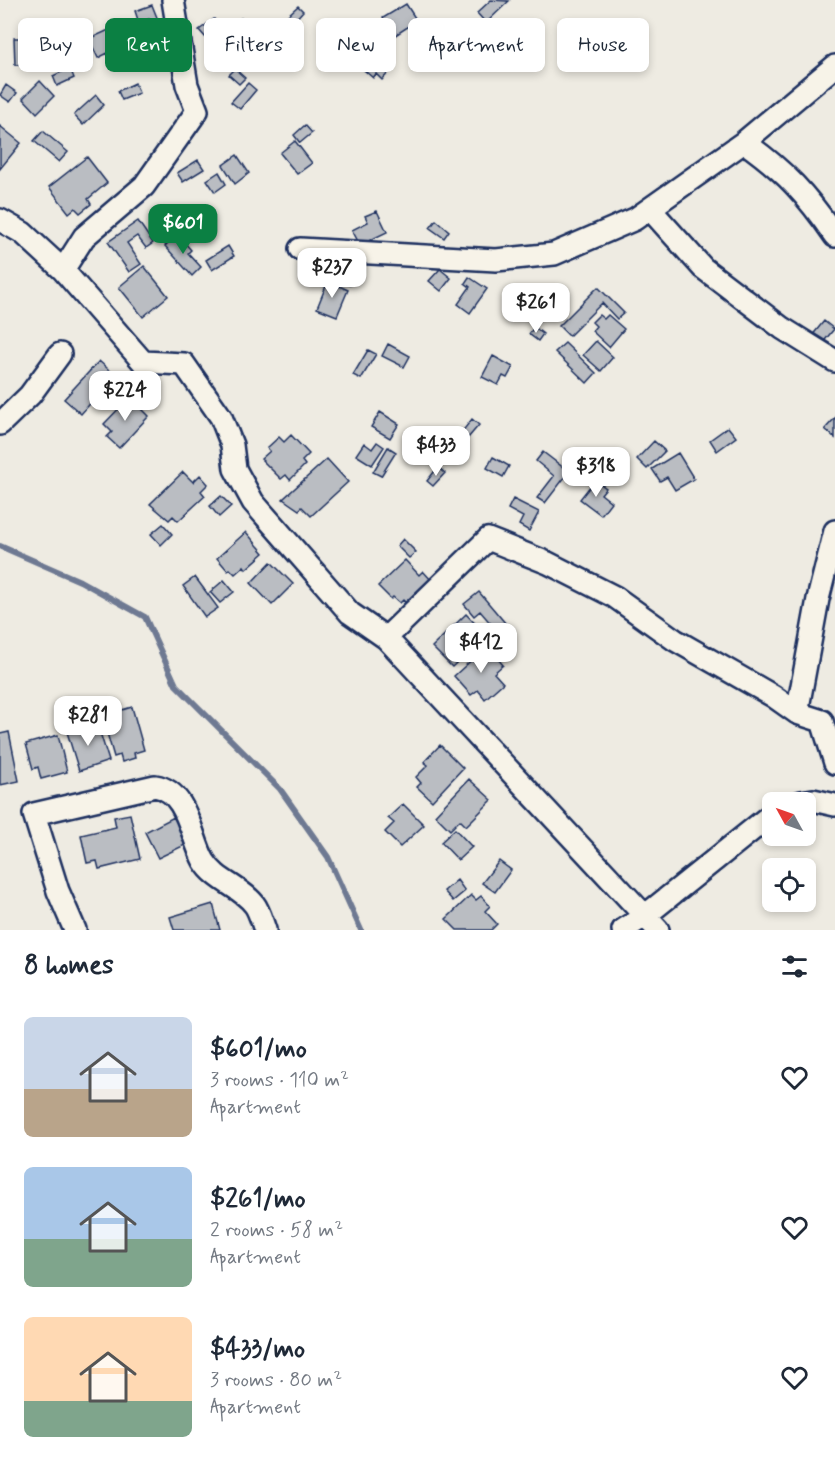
<!DOCTYPE html>
<meta charset="utf-8">
<style>
:root{--surface:#fff;--page:#f6f6f7;--text:#1f2937;--muted:#747a83;--accent:#0b8043}
body{margin:0;font-family:Mynerve,sans-serif;background:var(--page);color:var(--text);height:100vh;display:flex;flex-direction:column;font-size:22px;white-space:nowrap}
*{box-sizing:border-box;margin:0}
p{font-size:20px;color:var(--muted)}
.icon{flex:none;width:33px;height:33px;fill:none;stroke:currentColor;stroke-width:2;stroke-linecap:round;stroke-linejoin:round}
.map{position:relative;height:930px;overflow:hidden}
.details{display:flex;flex-direction:column;background:var(--surface);flex:1}
.details>*{flex:none}
.top-card{position:absolute;left:18px;top:18px;width:800px;height:54px;display:flex;gap:12px}
.needle{width:39px;rotate:310deg}
.buttons{position:absolute;left:762px;top:792px;display:grid;gap:12px}
.buttons a{display:grid;place-items:center;width:54px;height:54px;border-radius:9px;background:var(--surface);box-shadow:0 3px 9px #0003;font-size:30px}
.price{position:absolute;translate:-50% -51px;padding:0 14px;border-radius:12px;background:#fff;color:#222;font-size:20px;line-height:39px;filter:drop-shadow(0 2px 3px #0008)}
.price::after{content:'';position:absolute;left:50%;top:36px;width:18px;height:14px;margin-left:-9px;background:inherit;clip-path:polygon(0 0,100% 0,50% 100%)}
.price.selected{background:var(--accent);color:#fff}
ul{padding:0;list-style:none}
li{display:flex;align-items:center;gap:18px;height:150px;padding:0 24px}
li span{display:grid;place-items:center;flex:none;width:168px;height:120px;border-radius:9px;color:#555}
li>.icon{margin-inline-start:auto}
span .icon{width:72px;height:72px;fill:#fffc;stroke-width:1}
li b{font-size:26px}
h2{display:flex;justify-content:space-between;align-items:center;height:72px;padding:0 24px;font-size:26px}
.chip{padding:0 21px;border-radius:9px;background:var(--surface);box-shadow:0 3px 9px #0003;font-size:21px;line-height:54px}
.chip.selected{background:var(--accent);color:#fff}
.map>svg:first-child{display:block}
</style>
<div class="map">
<svg width="835" height="930" viewBox="0 0 835 930">
<rect width="100%" height="100%" fill="#eeebe2"/>
<filter id="ink" filterUnits="userSpaceOnUse"><feTurbulence type="fractalNoise" baseFrequency=".0167" numOctaves="2"/><feDisplacementMap in="SourceGraphic" scale="12" xChannelSelector="R" yChannelSelector="G"/><feConvolveMatrix kernelMatrix="1 2 1 2 8 2 1 2 1" color-interpolation-filters="sRGB"/></filter>
<g filter="url(#ink)">
<g fill="none" stroke-linecap="round" stroke-linejoin="round">
<path stroke="#6e7992" stroke-width="6" d="M0,546L80,581L145,617L176,685L280,789L328,857L361,930"/>
</g>
<path fill="#babdc2" stroke="#1b2f5e" stroke-width="1.5" d="M491,0L509,1L486,23L477,13Z
M406,4L417,21L394,36L383,18Z
M152,5L164,35L141,44L138,35L153,29L149,19L139,23L135,11Z
M298,6L303,11L293,22L287,16Z
M241,18L256,33L245,44L230,29Z
M214,19L220,27L206,38L199,30Z
M426,22L434,30L425,40L416,32Z
M111,29L120,47L98,58L89,39Z
M435,31L442,38L425,56L418,49Z
M357,34L388,61L385,64L391,70L382,80L376,74L373,78L342,51Z
M14,38H36V64L15,65Z
M70,68L74,78L57,86L53,76Z
M235,69L245,78L239,84L229,75Z
M40,81L54,96L37,113L23,98Z
M135,83L139,93L122,100L118,91Z
M248,83L256,90L240,109L231,102Z
M6,85L17,93L10,102L0,95Z
M96,95L104,105L83,125L74,115Z
M305,125L312,133L300,143L294,135Z
M0,126L21,143L0,169Z
M43,131L68,152L59,162L34,141Z
M295,141L312,163L297,174L280,153Z
M237,155L249,173L235,184L223,165Z
M87,157L107,183L88,199L91,204L80,213L75,208L69,213L49,187Z
M198,160L204,169L183,182L177,173Z
M219,172L226,184L215,192L207,180Z
M377,211L387,232L360,245L352,230L368,222L365,216Z
M436,220L449,231L444,238L430,228Z
M138,221L153,243L146,248L137,236L127,243L141,264L129,272L108,242Z
M177,234L191,250L188,253L201,267L192,276L165,246Z
M228,246L234,256L212,270L206,260Z
M351,255L359,258L350,285L341,283Z
M144,266L168,296L143,317L119,287Z
M440,269L451,278L441,291L429,281Z
M469,277L487,289L470,313L458,304L470,287L465,283Z
M328,281L348,290L337,316L317,308Z
M598,287L624,313L617,319L602,303L569,336L559,326Z
M599,315L604,319L608,315L624,329L609,347L592,331L596,326L592,322Z
M824,321L834,329L821,345L811,337Z
M534,327L543,334L538,341L529,334Z
M596,341L613,357L601,371L583,355Z
M565,343L596,373L587,383L555,352Z
M388,344L410,356L404,367L382,356Z
M368,350L376,354L361,379L353,375Z
M493,356L513,367L507,378L503,376L498,385L482,377Z
M99,361L116,376L104,389L109,394L102,403L96,397L81,414L64,399Z
M130,397L149,416L119,448L107,437L112,432L104,424Z
M380,412L399,424L390,438L371,427Z
M835,418V438L825,429Z
M472,419L479,425L468,438L461,433Z
M728,427L736,437L717,451L710,440Z
M291,435L309,454L302,461L305,465L290,480L286,475L281,479L261,459L270,451L267,448L279,437L284,442Z
M654,441L665,451L647,469L637,459Z
M377,442L384,447L372,465L356,455L364,443L372,449Z
M388,447L396,452L381,476L373,472Z
M543,452L569,472L545,503L537,498L554,476L536,461Z
M678,453L694,479L675,490L667,477L660,481L652,469Z
M493,457L509,466L503,477L487,468Z
M327,459L348,482L311,516L302,507L299,510L283,499Z
M438,467L445,473L433,486L427,481Z
M183,472L193,482L200,475L208,484L201,491L205,496L178,521L173,516L169,520L150,504Z
M595,480L606,488L601,494L611,502L601,515L580,499Z
M221,496L231,506L219,517L210,506Z
M513,499L539,512L529,531L519,525L523,517L508,509Z
M163,524L172,534L161,545L151,534Z
M246,532L264,553L246,569L244,566L235,574L230,569L228,571L217,558Z
M403,539L416,552L409,558L397,546Z
M405,560L419,575L423,571L432,581L407,604L403,600L400,603L393,597L391,599L378,586Z
M271,562L293,584L272,605L251,583Z
M195,577L218,608L205,617L183,586Z
M224,580L234,592L220,603L210,592Z
M479,592L506,624L498,632L480,611L474,616L464,604Z
M466,614L486,635L452,667L432,647Z
M487,646L503,665L494,673L503,683L485,699L478,690L471,695L454,676Z
M132,707L144,750L134,753L135,758L122,762L120,755L114,757L102,716Z
M97,723L109,761L79,771L67,732Z
M9,732L19,781L0,785V734Z
M58,735L67,772L41,779L38,767L33,769L26,744Z
M440,745L463,768L432,801L417,787L421,783L416,777L428,765L424,762Z
M469,779L492,800L466,826L460,820L450,830L435,815Z
M403,804L424,825L400,847L385,832L394,823L388,818Z
M130,814L140,859L99,869L97,861L87,863L81,835L116,827L114,817Z
M174,817L187,844L158,858L145,832Z
M455,829L472,847L458,860L441,842Z
M499,861L511,870L495,892L482,883Z
M457,880L465,891L453,901L444,891Z
M471,895L476,900L481,896L490,906L485,911L497,924L491,930H457L446,919Z
M213,904L220,930H174L170,917Z"/>
<g fill="none" stroke-linecap="round" stroke-linejoin="round">
<defs>
<path id="street" d="M173,0L187,85L197,111L144,186L84,237L63,270L143,362L184,364L221,417L232,445L235,469L253,502L350,613L386,638L658,930
M744,142C786,172 806,194 835,236
M650,209L703,268L782,328L835,361
M0,220L23,233L63,270
M300,249L496,260L554,254L635,219L744,142L835,66
M0,424L30,395L60,354
M386,638L488,539L548,563L615,597L675,640L773,696L797,713L822,721L835,763
M797,713L818,599L835,531
M801,802L813,800L835,805
M75,930L58,891L34,814L155,786C188,791 191,838 204,861C216,881 241,887 254,904C259,910 262,922 265,930
M623,930L646,915L772,814"/>
</defs>
<use href="#street" stroke="#1b2f5e" stroke-width="26"/>
<use href="#street" stroke="#f7f3e8" stroke-width="21"/>
</g>
</g>
</svg>
<div class="buttons">
<a><svg class="needle" viewBox="-14 -14 28 28"><path d="M0-13l5 13h-10z" fill="#e53935"/><path d="M0 13l5-13h-10z" fill="#747a83"/></svg></a>
<a><svg class="icon" aria-label="locate" viewBox="0 0 24 24"><circle cx="12" cy="12" r="6"/><path d="M12 2v4M12 18v4M2 12h4M18 12h4"/></svg></a>
</div>
<b class="price selected" style="left:183px;top:255px">$601</b>
<b class="price" style="left:332px;top:299px">$237</b>
<b class="price" style="left:536px;top:334px">$261</b>
<b class="price" style="left:125px;top:422px">$224</b>
<b class="price" style="left:436px;top:477px">$433</b>
<b class="price" style="left:596px;top:498px">$318</b>
<b class="price" style="left:481px;top:674px">$412</b>
<b class="price" style="left:88px;top:747px">$281</b>
<div class="top-card">
<a class="chip">Buy</a>
<a class="chip selected">Rent</a>
<a class="chip">Filters</a>
<a class="chip">New</a>
<a class="chip">Apartment</a>
<a class="chip">House</a>
</div>
</div>
<section class="details">
<h2>8 homes<svg class="icon" aria-label="filters" viewBox="0 0 24 24"><path d="M4 7h16M4 17h16"/><circle cx="9" cy="7" r="2"/><circle cx="15" cy="17" r="2"/></svg></h2>
<ul>
<li><span style="background:linear-gradient(#c9d6e8 60%,#b9a48a 0)"><svg class="icon" aria-label="home" viewBox="0 0 24 24"><path d="M3 11l9-7 9 7M6 9v11h12V9"/></svg></span><div><b>$601/mo</b><p>3 rooms · 110 m²</p><p>Apartment</p></div><svg class="icon" aria-label="heart" viewBox="0 0 24 24"><path d="M12 20l-8-8c-3-5 5-10 8-4 3-6 11-1 8 4z"/></svg></li>
<li><span style="background:linear-gradient(#a9c7e8 60%,#7fa58c 0)"><svg class="icon" aria-label="home" viewBox="0 0 24 24"><path d="M3 11l9-7 9 7M6 9v11h12V9"/></svg></span><div><b>$261/mo</b><p>2 rooms · 58 m²</p><p>Apartment</p></div><svg class="icon" aria-label="heart" viewBox="0 0 24 24"><path d="M12 20l-8-8c-3-5 5-10 8-4 3-6 11-1 8 4z"/></svg></li>
<li><span style="background:linear-gradient(#ffd9b3 70%,#7fa58c 0)"><svg class="icon" aria-label="home" viewBox="0 0 24 24"><path d="M3 11l9-7 9 7M6 9v11h12V9"/></svg></span><div><b>$433/mo</b><p>3 rooms · 80 m²</p><p>Apartment</p></div><svg class="icon" aria-label="heart" viewBox="0 0 24 24"><path d="M12 20l-8-8c-3-5 5-10 8-4 3-6 11-1 8 4z"/></svg></li>
</ul>
</section>
